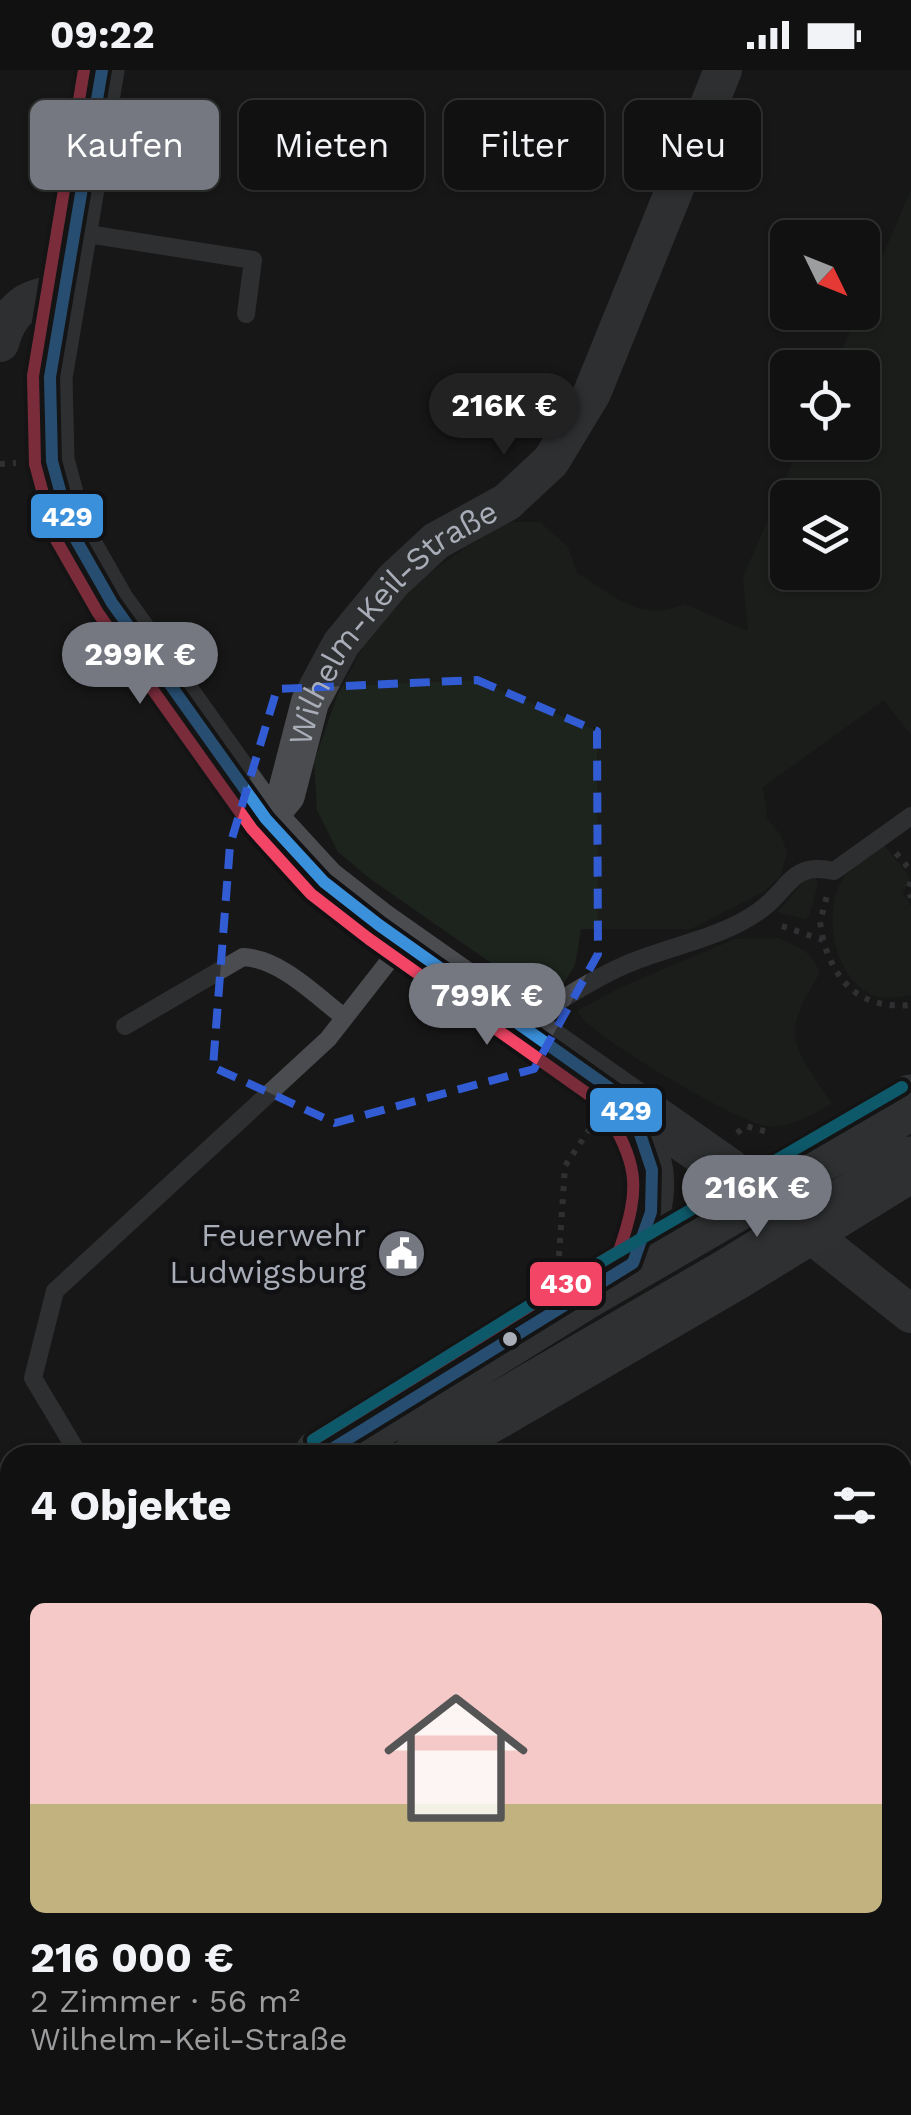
<!DOCTYPE html>
<html lang="de">
<meta charset="utf-8">
<style>
:root{--surface:#111;--page:#1e1f1f;--text:#f1f3f6;--muted:#9c9d9f;--line:#303131;--accent:#757880}
body{margin:0;font-family:"Work Sans",sans-serif;background:var(--page);color:var(--text);height:100vh;display:flex;flex-direction:column;font-size:38px;white-space:nowrap}
*{box-sizing:border-box;margin:0}
p{font-size:32px;color:var(--muted)}
.icon{flex:none;width:55px;height:55px;fill:none;stroke:currentColor;stroke-width:2;stroke-linecap:round;stroke-linejoin:round}
.map{position:relative;flex:1;overflow:hidden}
.panel{position:absolute;left:0px;top:1375px;width:912px;height:670px;display:flex;flex-direction:column;background:var(--surface);border-radius:30px 30px 0 0;box-shadow:0 2px 8px #0004,0 0 0 2px var(--line)}
.panel>*{flex:none}
.top-card{position:absolute;left:30px;top:30px;width:852px;height:90px;display:flex;gap:20px}
.needle{width:65px;rotate:133deg}
.tools{position:absolute;left:770px;top:150px;display:grid;gap:20px}
.tools a{display:grid;place-items:center;width:110px;height:110px;border-radius:15px;background:var(--surface);box-shadow:0 2px 8px #0004,0 0 0 2px var(--line);font-size:50px}
.price{position:absolute;translate:-50% -85px;padding:0 22px;border-radius:35px;background:var(--accent);color:#fff;font-size:32px;line-height:65px;filter:drop-shadow(0 2px 5px #0008)}
.price::after{content:'';position:absolute;left:50%;top:60px;width:30px;height:22px;margin-left:-15px;background:inherit;clip-path:polygon(0 0,100% 0,50% 100%)}
.price.active{background:#222;color:#fff}
ul{padding:0;list-style:none}
li{display:grid;align-content:center;gap:20px;height:530px;padding:0 30px}
li+li{border-top:2px solid var(--line)}
li span{display:grid;place-items:center;height:310px;border-radius:15px;color:#555}
li>.icon{margin-inline-start:auto}
span .icon{width:180px;height:180px;fill:#fffc;stroke-width:1}
li b{font-size:42px}
h2{display:flex;justify-content:space-between;align-items:center;height:120px;padding:0 30px;font-size:42px}
.pill{padding:0 35px;border-radius:15px;background:var(--surface);box-shadow:0 2px 8px #0004,0 0 0 2px var(--line);font-size:35px;line-height:90px}
.pill.active{background:var(--accent);color:#fff}
.status{display:flex;justify-content:space-between;align-items:center;height:70px;padding:0 50px;background:var(--surface);direction:ltr}
.status svg{height:28px;fill:currentColor}
.map>svg:first-child{display:block}
</style>
<div class="status"><b>09:22</b><svg viewBox="0 0 49 12"><path d="M0 12V9h3v3zM5 12V6h3v6zM10 12V3h3v9zM15 12V0h3v12zM26 1h20v11H26zM47 4h2v5h-2z"/></svg></div>
<div class="map">
<svg width="911" height="2045" viewBox="0 0 911 2045">
<rect width="100%" height="100%" fill="#171717"/>
<path fill="#1d241e" fill-rule="evenodd" d="M911,120V665L884,630L763,717L767,748L782,767L787,783L781,805L765,821L691,859H581L575,895L565,912L549,920L531,921L369,808L338,782L317,740L314,692L337,626L372,560L425,506L465,478L507,452H540L568,477L577,503C614,525 641,554 684,534L748,561L743,507L801,373L862,372V298L834,297L858,243L862,242L863,231ZM788,428H862V502H788Z
M884,775L910,807L903,823L911,836V925C898,927 886,930 873,925C835,909 824,850 839,816C847,798 869,786 884,775Z
M807,807H815L818,815L809,846L805,849L778,842Z
M778,868C799,877 812,881 820,903C778,968 794,975 832,1034C813,1044 789,1059 767,1056C737,1052 587,964 577,941L621,917L735,869Z"/>
<g fill="none" stroke-linecap="round" stroke-linejoin="round">
<path stroke="#4d4e52" stroke-width="6" stroke-dasharray="5 8" stroke-linecap="butt" d="M0,394L16,393
M896,783L911,801
M911,812L908,818L911,828
M782,856L823,870C837,916 862,939 911,935
M823,870L820,852L828,822
M737,1063L746,1056L771,1063
M559,1186L565,1096L591,1057"/>
<path stroke="#4b4c50" stroke-width="18" d="M75,162L253,190L246,244
M525,952C557,933 590,910 625,895C668,876 720,869 759,841C790,820 790,791 834,801L911,746
M125,956L243,887C281,889 315,925 344,947
M79,1385L33,1308L55,1221L328,969L403,873
M0,1776L10,1782
M0,1840L10,1821
M0,1862L10,1873
M902,1908L911,1915
M501,2035L512,2045"/>
<g stroke="#4b4c50" stroke-width="38">
<path d="M0,273C9,240 28,224 62,225"/>
<path id="s1" d="M266,749L286,725L310,632L341,574L393,511L436,471L507,432L551,391L592,323L723,0"/>
<path d="M805,1160L911,1244"/>
<path d="M0,1549L10,1544"/>
<path d="M902,1637L911,1630"/>
<path d="M444,2045L453,2035"/>
</g>
<path stroke="#4b4c50" stroke-width="45" d="M102,0L50,307L52,391L71,461L112,533L266,749L324,812L379,855L729,1101L805,1160
M619,1028C661,1100 659,1115 633,1193"/>
<path stroke="#4d4f52" stroke-width="55" d="M322,1385L586,1221L911,1032
M421,1385L734,1203L911,1094
M0,1585L10,1579
M0,1637L10,1630"/>
<defs>
<path id="bus-1" d="M102,0L50,307L52,391L71,461L112,533L266,749L324,812L379,855L615,1022L640,1064L652,1100L651,1142L633,1193L322,1385"/>
<path id="bus-2" d="M84,0L33,306L35,394L55,468L98,543L252,759L311,824L369,869L602,1034C638,1095 642,1114 619,1181L313,1370"/>
<path id="bus-3" d="M313,1370L577,1206L902,1017"/>
</defs>
<use href="#bus-1" stroke="#111113" stroke-width="20"/>
<use href="#bus-2" stroke="#111113" stroke-width="20"/>
<use href="#bus-3" stroke="#111113" stroke-width="20"/>
<use href="#bus-1" stroke="#3a90db" stroke-width="12"/>
<use href="#bus-2" stroke="#f34667" stroke-width="12"/>
<use href="#bus-3" stroke="#00a9ce" stroke-width="12"/>
</g>
<path d="M0 0H911V2045H0ZM477,610L597,661L598,884L534,999L335,1053L213,997L230,775L277,619Z" fill="#171717" fill-opacity=".55" fill-rule="evenodd"/>
<path fill="none" stroke="#325cd3" stroke-width="8" stroke-dasharray="20 12" stroke-linejoin="round" d="M477,610L597,661L598,884L534,999L335,1053L213,997L230,775L277,619Z"/>
<defs>
<symbol id="civic-disc" viewBox="-11 -11 22 22"><circle r="9.5" fill="#757880" stroke="#111113"/><path d="M-.6-6.5H3V-4.5H.6V-3L4-1V1h2V6H-6V1h2V-1L-.6-3ZM-1.2 2.5V6h2.4V2.5Z" fill="#fff"/></symbol>
</defs>
<g fill-rule="evenodd">
<use href="#civic-disc" x="374" y="1156" width="55" height="55"/>
</g>
<circle fill="#a8adb8" stroke="#111113" stroke-width="4" cx="510" cy="1269" r="9"/>
<g text-anchor="middle" dominant-baseline="central" stroke-width="9" stroke-linejoin="round" paint-order="stroke">
<g font-size="32" fill="#a8adb8" stroke="#111113">
<text stroke="none"><textPath href="#s1" startOffset="242">Wilhelm-Keil-Straße</textPath></text>
</g>
<g font-size="32" fill="#a8adb8" stroke="#111113" text-anchor="end">
<text x="366" y="1165">Feuerwehr<tspan x="366" dy="37">Ludwigsburg</tspan></text>
</g>
</g>
<g stroke="#111113" stroke-width="4">
<rect x="29" y="422" width="76" height="48" rx="10" fill="#3a90db"/>
<rect x="588" y="1016" width="76" height="48" rx="10" fill="#3a90db"/>
<rect x="528" y="1190" width="76" height="48" rx="10" fill="#f34667"/>
</g>
<g font-size="28" text-anchor="middle" font-weight="bold" fill="#fff">
<text x="67" y="456">429</text>
<text x="626" y="1050">429</text>
<text x="566" y="1223">430</text>
</g>
</svg>
<div class="tools">
<a><svg class="needle" viewBox="-14 -14 28 28"><path d="M0-13l5 13h-10z" fill="#e53935"/><path d="M0 13l5-13h-10z" fill="#9c9d9f"/></svg></a>
<a><svg class="icon" aria-label="locate" viewBox="0 0 24 24"><circle cx="12" cy="12" r="6"/><path d="M12 2v4M12 18v4M2 12h4M18 12h4"/></svg></a>
<a><svg class="icon" aria-label="layers" viewBox="0 0 24 24"><path d="M12 4l9 5-9 5-9-5zM3 14l9 5 9-5"/></svg></a>
</div>
<b class="price active" style="left:504px;top:388px">216K €</b>
<b class="price" style="left:140px;top:637px">299K €</b>
<b class="price" style="left:487px;top:978px">799K €</b>
<b class="price" style="left:757px;top:1170px">216K €</b>
<div class="top-card">
<a class="pill active">Kaufen</a>
<a class="pill">Mieten</a>
<a class="pill">Filter</a>
<a class="pill">Neu</a>
</div>
<section class="panel">
<h2>4 Objekte<svg class="icon" aria-label="filters" viewBox="0 0 24 24"><path d="M4 7h16M4 17h16"/><circle cx="9" cy="7" r="2"/><circle cx="15" cy="17" r="2"/></svg></h2>
<ul>
<li><span style="background:linear-gradient(#f6c9c9 65%,#c2b280 0)"><svg class="icon" aria-label="home" viewBox="0 0 24 24"><path d="M3 11l9-7 9 7M6 9v11h12V9"/></svg></span><div><b>216 000 €</b><p>2 Zimmer · 56 m²</p><p>Wilhelm-Keil-Straße</p></div></li>
</ul>
</section>
</div>
